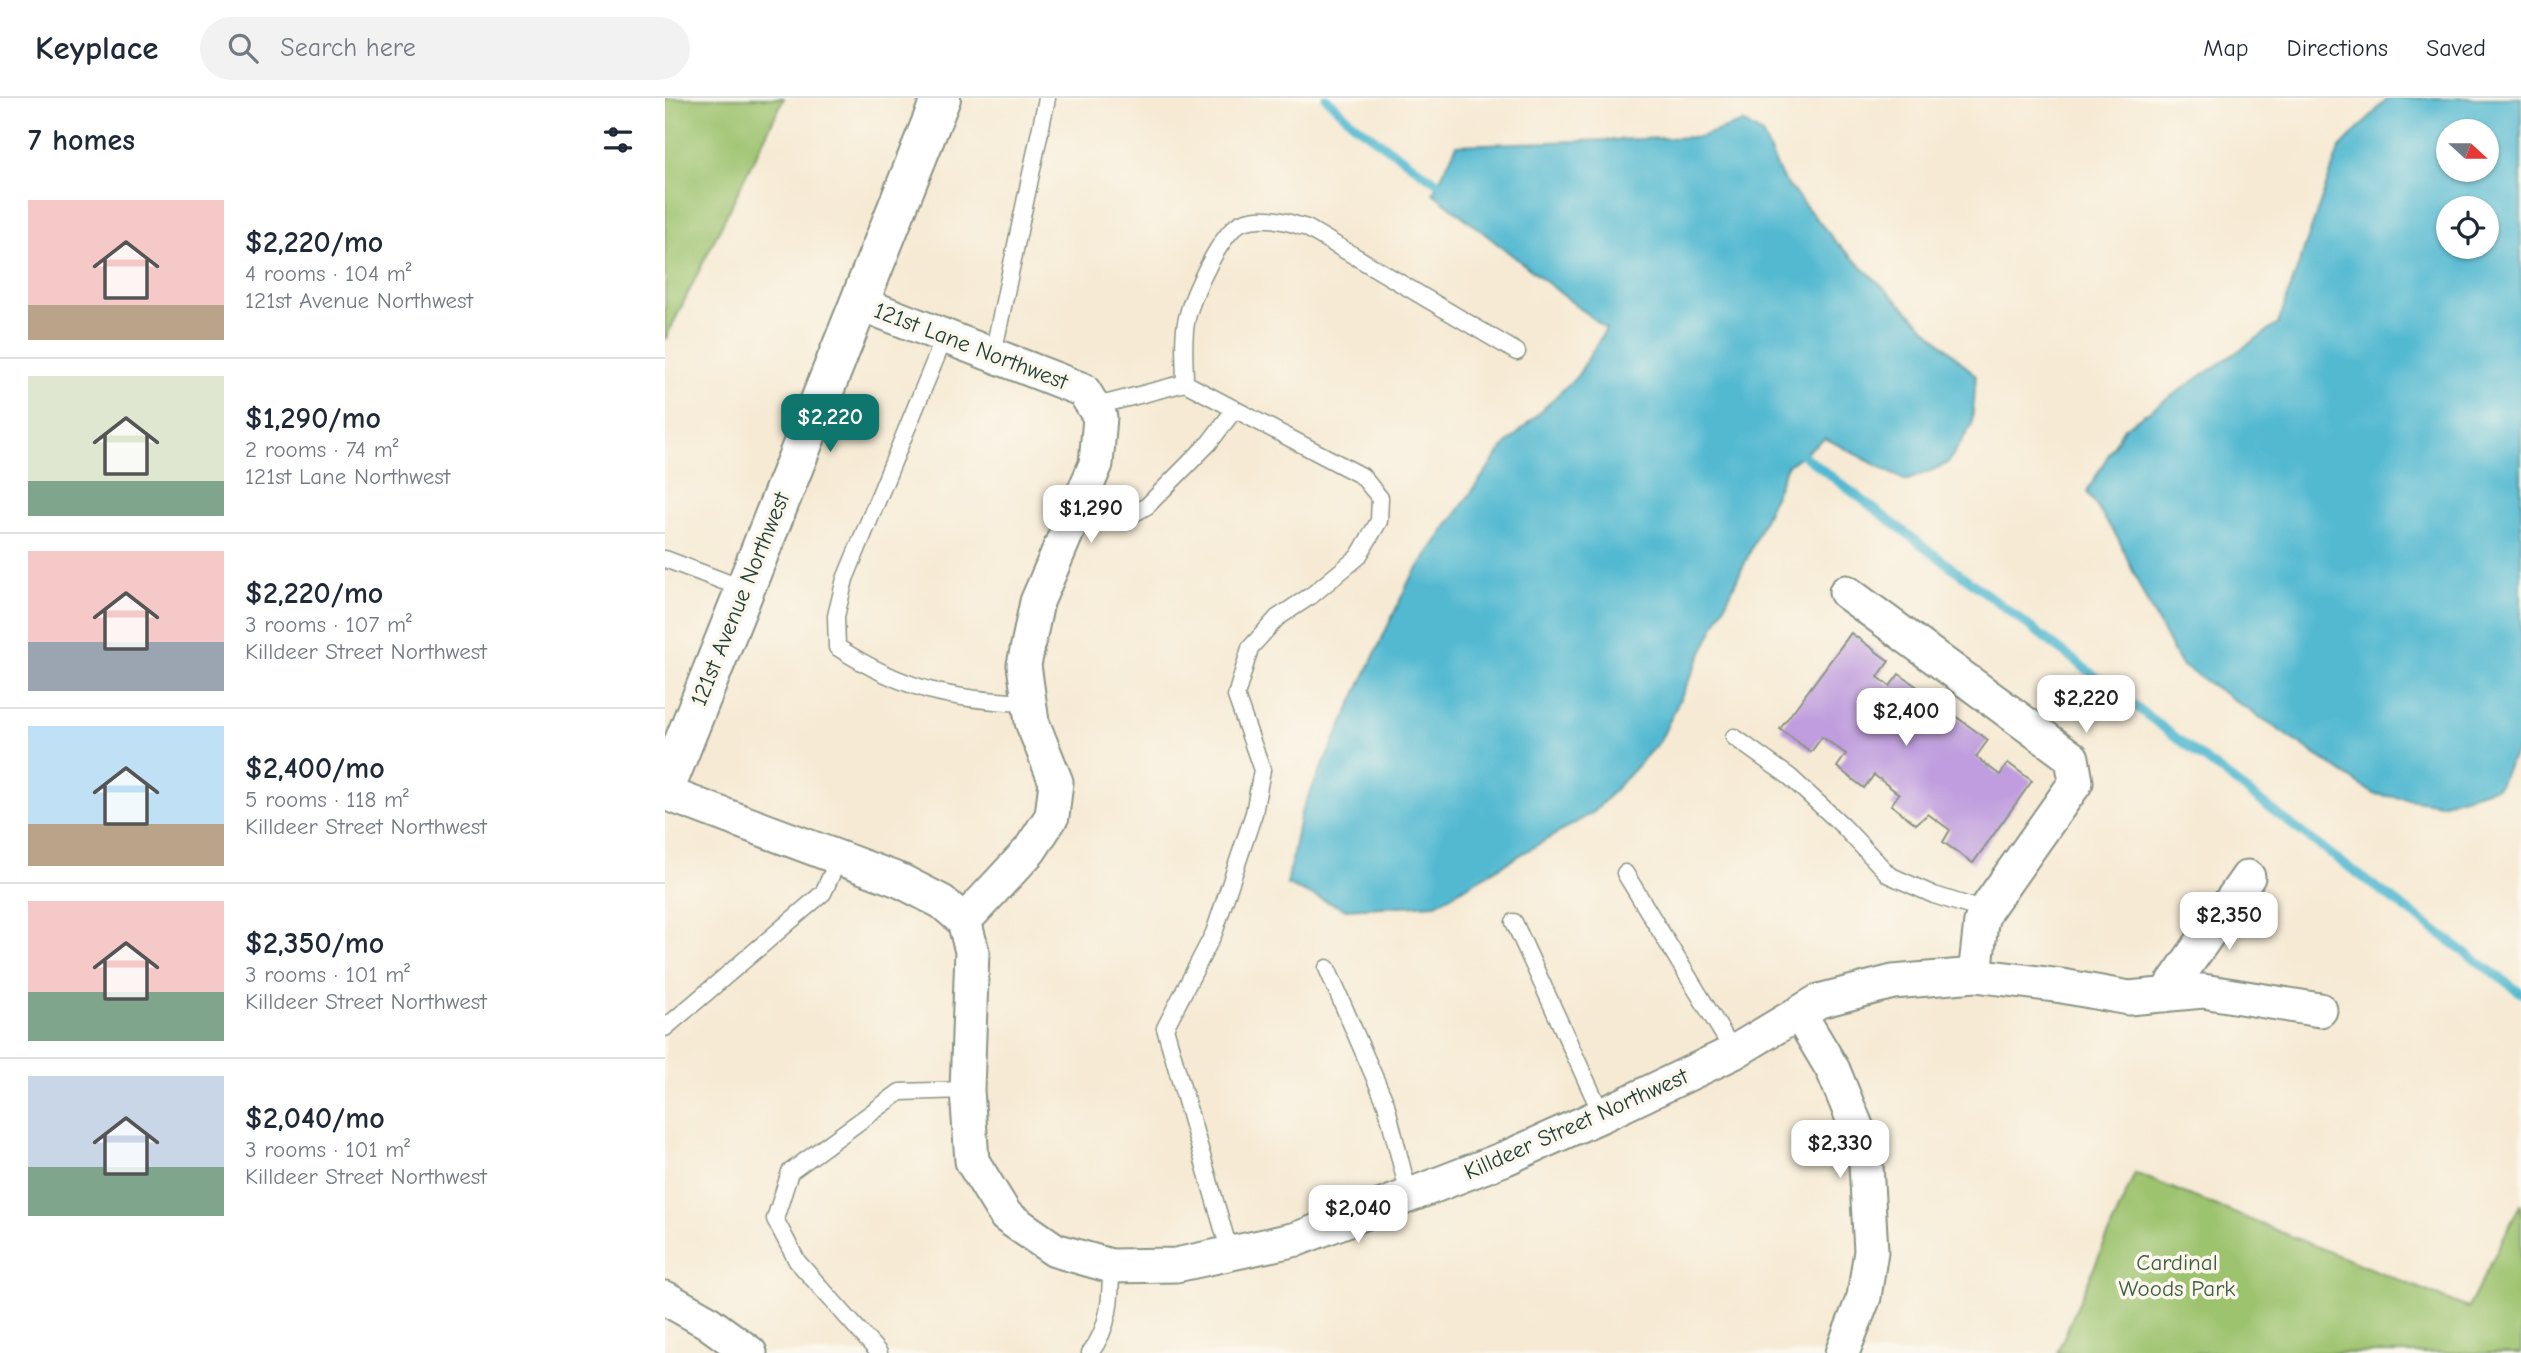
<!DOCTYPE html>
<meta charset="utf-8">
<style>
:root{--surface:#fff;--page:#f2f2f3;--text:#1f2937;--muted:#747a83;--line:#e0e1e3;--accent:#0f766e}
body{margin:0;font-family:"Comic Neue",sans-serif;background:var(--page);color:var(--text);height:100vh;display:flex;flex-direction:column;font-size:26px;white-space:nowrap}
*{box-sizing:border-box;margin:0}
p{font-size:23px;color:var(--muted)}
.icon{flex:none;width:38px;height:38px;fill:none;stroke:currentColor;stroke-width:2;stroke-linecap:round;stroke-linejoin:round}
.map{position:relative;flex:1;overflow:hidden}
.side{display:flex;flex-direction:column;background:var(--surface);width:665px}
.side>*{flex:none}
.needle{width:46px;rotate:111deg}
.buttons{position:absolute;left:1771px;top:21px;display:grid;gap:14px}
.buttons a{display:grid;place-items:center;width:63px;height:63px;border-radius:50%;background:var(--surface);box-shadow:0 2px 5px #0004;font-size:35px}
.price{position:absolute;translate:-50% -60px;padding:0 16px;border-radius:14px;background:#fff;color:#222;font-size:23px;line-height:46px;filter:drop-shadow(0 2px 4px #0008)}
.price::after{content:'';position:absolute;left:50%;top:42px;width:21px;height:16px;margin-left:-10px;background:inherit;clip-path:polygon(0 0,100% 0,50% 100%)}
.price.selected{background:var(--accent);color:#fff}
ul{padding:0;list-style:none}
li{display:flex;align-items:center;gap:21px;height:175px;padding:0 28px}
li+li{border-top:2px solid var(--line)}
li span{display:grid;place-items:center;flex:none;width:196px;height:140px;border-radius:0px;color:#555}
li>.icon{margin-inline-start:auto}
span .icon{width:84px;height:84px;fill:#fffc;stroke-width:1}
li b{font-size:30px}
h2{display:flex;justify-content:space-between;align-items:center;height:84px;padding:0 28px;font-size:30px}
header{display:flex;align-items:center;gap:42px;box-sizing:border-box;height:98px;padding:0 35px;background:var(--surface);border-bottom:2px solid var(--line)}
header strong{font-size:33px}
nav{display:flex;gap:38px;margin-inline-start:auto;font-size:24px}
.search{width:490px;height:63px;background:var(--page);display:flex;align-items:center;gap:18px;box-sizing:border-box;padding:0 24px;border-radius:38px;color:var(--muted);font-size:26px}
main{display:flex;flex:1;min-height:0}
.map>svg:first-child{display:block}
</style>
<header>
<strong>Keyplace</strong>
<div class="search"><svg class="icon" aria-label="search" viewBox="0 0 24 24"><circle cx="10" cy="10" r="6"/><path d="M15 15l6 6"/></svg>Search here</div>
<nav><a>Map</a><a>Directions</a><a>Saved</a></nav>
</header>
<main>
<section class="side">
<h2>7 homes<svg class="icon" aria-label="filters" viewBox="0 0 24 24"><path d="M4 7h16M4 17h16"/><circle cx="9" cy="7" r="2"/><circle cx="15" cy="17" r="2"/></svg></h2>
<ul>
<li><span style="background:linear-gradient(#f6c9c9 75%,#b9a48a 0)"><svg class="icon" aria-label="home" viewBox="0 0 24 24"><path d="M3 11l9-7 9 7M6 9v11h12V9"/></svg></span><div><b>$2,220/mo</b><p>4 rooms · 104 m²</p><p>121st Avenue Northwest</p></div></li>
<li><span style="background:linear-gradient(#dfe7d0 75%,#7fa58c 0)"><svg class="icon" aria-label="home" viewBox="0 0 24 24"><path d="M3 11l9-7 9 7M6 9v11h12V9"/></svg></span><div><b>$1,290/mo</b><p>2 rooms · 74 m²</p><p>121st Lane Northwest</p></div></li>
<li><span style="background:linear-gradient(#f6c9c9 65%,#9aa5b1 0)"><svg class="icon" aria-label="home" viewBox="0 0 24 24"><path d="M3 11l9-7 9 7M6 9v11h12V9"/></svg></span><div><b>$2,220/mo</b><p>3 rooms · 107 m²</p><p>Killdeer Street Northwest</p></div></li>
<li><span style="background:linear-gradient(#bfe0f5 70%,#b9a48a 0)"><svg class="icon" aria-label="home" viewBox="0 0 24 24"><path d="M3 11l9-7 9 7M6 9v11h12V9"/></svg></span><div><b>$2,400/mo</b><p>5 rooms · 118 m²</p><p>Killdeer Street Northwest</p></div></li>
<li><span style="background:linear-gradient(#f6c9c9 65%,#7fa58c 0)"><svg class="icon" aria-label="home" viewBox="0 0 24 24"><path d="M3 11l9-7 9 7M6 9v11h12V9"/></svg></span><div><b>$2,350/mo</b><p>3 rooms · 101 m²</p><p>Killdeer Street Northwest</p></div></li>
<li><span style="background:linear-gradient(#c9d6e8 65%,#7fa58c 0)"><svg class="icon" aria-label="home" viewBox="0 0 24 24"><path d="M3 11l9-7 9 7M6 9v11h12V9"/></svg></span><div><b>$2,040/mo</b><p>3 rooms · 101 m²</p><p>Killdeer Street Northwest</p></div></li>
</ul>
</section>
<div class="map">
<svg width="1856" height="1255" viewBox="0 0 1856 1255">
<rect width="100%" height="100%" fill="#fbf7ec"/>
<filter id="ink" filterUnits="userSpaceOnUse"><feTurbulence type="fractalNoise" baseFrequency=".0143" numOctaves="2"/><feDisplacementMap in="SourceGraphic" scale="14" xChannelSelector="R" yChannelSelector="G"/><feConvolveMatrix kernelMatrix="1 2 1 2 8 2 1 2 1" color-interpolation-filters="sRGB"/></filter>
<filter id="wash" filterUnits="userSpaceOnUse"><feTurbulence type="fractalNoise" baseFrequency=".00686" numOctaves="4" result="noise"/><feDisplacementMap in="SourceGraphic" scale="28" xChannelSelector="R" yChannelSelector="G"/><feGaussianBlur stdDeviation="1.57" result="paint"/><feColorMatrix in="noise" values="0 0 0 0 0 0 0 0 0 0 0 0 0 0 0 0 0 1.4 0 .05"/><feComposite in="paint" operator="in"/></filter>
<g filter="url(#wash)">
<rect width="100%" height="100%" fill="#f6ead4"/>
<path fill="#9dc36e" stroke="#5e8051" stroke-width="2" d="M0,0H119L0,242Z
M1470,1075L1803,1210L1856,1105V1255H1392Z"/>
<path fill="#52b9d1" stroke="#387b82" stroke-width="2" fill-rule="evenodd" d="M1723,0H1856V643L1833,689L1776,706L1709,696L1515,566L1480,500L1454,442L1422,394L1459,330L1613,226L1674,51ZM1783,33H1822V72H1783ZM1783,110H1822V149H1783Z
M1078,24L1097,36L1117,80L1171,144L1311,278L1307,327L1282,366L1241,383L1160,340L1122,368L1086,452L995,643L929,714L771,806L680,811L622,787L636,714L744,483L836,352L913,277L941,231L768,95L792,47L1034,39Z"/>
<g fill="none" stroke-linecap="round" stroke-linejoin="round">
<path stroke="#52b9d1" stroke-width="9" d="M661,0L689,26L781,91
M1129,350L1652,746L1856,895"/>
</g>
<g id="blocks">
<path fill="#bf9dde" d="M1186,535L1224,563L1213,579L1225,588L1234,576L1274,604L1262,620L1279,632L1290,618L1323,642L1311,659L1335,677L1343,665L1367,683L1308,765L1278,744L1285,732L1263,716L1251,726L1226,707L1234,696L1209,677L1199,690L1172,669L1181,656L1157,639L1146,654L1115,631Z"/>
</g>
</g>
<g filter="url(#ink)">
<use href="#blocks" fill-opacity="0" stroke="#8a9484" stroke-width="2"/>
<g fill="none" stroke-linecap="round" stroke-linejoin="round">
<defs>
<path id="lane" d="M280,238L180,481L171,518L172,549C238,592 287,602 364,605
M328,256L382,0
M520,285C520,265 517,240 522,220C527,198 557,131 578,124C600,116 622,124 642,130L852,254
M428,309L520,285L697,378L715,400L714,423L693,459L647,497L612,520L585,550L571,598L597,672L589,715L549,835L500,930L565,1155
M411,412L448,420L468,416L482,408L544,345L570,311
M0,461L79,491
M1069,639L1125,679L1178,728L1224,777L1269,797L1320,813
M960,775L1069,954
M849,824L937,1017
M662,870L721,1006L744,1097
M0,930L158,795L174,760
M214,1255L132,1163L110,1121L125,1074L235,994L302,992
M425,1255C445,1229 446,1200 446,1168"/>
<path id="street" d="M194,205L418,292L435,319L431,366L372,504L359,567L367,624L391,684L387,718L365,752L299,823
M1181,494L1407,660L1411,684L1320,813L1316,824L1310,877
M0,695L236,783L277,804L299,823L307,853L302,992L307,1063L341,1118L390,1152L446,1168L511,1167L632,1141L841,1060L937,1017L1069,954L1154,903L1228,884L1310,877L1397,888L1464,900L1538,893L1655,912
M1500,897L1583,779
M1134,915L1168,972L1200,1050L1206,1153L1199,1199L1177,1255
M0,1200L41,1223L85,1255"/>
<path id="secondary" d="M0,691L276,0"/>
</defs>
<use href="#lane" stroke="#8a9484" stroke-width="19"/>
<use href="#street" stroke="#8a9484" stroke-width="37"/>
<use href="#secondary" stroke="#8a9484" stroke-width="42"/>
<use href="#lane" stroke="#fff" stroke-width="16"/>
<use href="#street" stroke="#fff" stroke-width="33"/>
<use href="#secondary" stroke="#fff" stroke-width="38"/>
</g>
</g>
<g text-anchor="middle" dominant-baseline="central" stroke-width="7" stroke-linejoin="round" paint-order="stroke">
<g font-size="23" fill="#1f3d34" stroke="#fbf7ec">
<text transform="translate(306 248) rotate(21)">121st Lane Northwest</text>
<text transform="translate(75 501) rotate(-68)">121st Avenue Northwest</text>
<text transform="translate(911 1026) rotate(-24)">Killdeer Street Northwest</text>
</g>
<g font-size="23" fill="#3e5e42" stroke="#fbf7ec">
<text x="1512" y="1164">Cardinal<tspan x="1512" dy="26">Woods Park</tspan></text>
</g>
</g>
</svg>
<div class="buttons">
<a><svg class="needle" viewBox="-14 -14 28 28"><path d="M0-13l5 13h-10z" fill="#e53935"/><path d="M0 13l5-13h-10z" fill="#747a83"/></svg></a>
<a><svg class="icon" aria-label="locate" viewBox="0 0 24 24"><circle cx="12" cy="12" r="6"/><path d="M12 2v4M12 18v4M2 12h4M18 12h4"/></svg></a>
</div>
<b class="price selected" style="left:165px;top:356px">$2,220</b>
<b class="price" style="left:426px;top:447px">$1,290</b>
<b class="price" style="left:1421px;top:637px">$2,220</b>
<b class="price" style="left:1241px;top:650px">$2,400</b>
<b class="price" style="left:1564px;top:854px">$2,350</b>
<b class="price" style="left:1175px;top:1082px">$2,330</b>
<b class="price" style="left:693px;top:1147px">$2,040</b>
</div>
</main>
